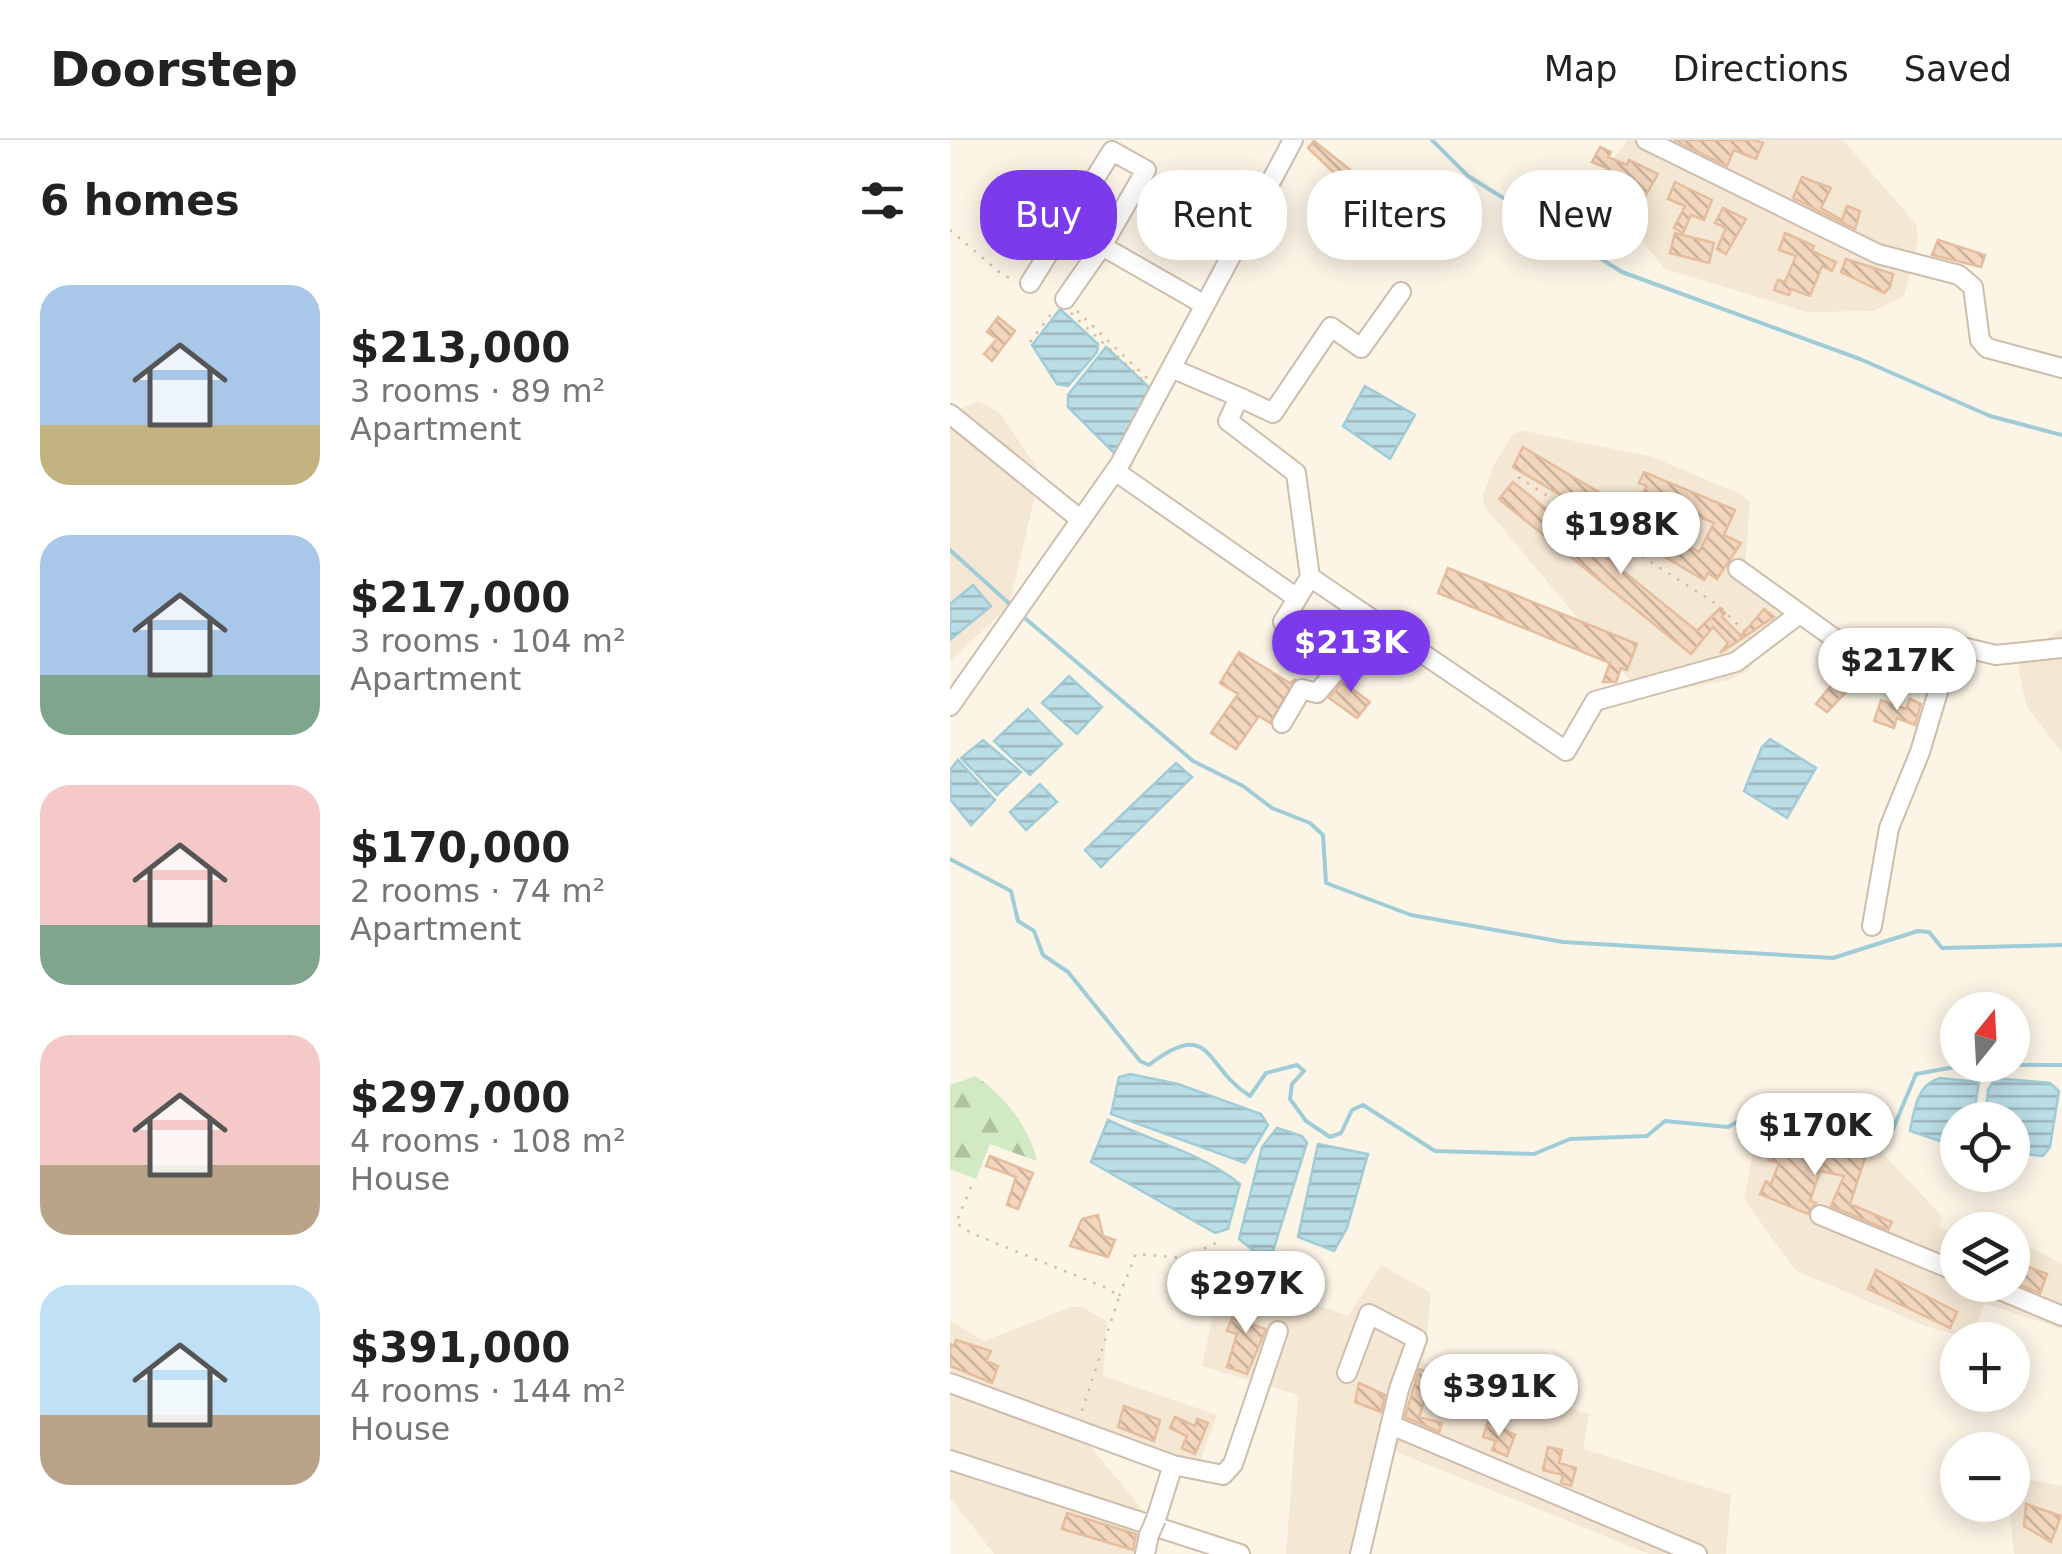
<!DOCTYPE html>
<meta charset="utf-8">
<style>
:root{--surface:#fff;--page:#f2f2f2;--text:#222;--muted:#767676;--line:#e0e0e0;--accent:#7c3aed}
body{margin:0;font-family:"DejaVu Sans",sans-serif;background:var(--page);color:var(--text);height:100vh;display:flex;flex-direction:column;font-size:38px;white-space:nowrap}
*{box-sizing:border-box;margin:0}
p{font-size:32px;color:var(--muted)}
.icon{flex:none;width:55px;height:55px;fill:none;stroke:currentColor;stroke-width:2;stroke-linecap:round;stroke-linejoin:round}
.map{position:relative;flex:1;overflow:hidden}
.panel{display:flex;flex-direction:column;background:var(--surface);width:950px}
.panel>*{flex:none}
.banner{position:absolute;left:30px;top:30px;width:930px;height:90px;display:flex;gap:20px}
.needle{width:65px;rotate:18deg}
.controls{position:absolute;left:990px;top:852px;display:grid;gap:20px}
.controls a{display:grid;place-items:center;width:90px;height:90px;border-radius:50%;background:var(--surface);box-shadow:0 5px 25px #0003;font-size:50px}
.price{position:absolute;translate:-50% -85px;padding:0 22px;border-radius:35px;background:#fff;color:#222;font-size:32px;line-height:65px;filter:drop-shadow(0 2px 5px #0008)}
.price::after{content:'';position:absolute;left:50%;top:60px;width:30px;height:22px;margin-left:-15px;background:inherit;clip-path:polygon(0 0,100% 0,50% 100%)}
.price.active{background:var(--accent);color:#fff}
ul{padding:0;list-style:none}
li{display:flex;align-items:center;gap:30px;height:250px;padding:0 40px}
li span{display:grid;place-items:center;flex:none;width:280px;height:200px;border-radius:30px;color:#555}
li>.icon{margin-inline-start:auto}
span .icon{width:120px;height:120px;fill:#fffc;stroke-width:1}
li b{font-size:42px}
h2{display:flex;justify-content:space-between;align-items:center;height:120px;padding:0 40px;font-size:42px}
.pill{padding:0 35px;border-radius:40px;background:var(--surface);box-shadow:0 5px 25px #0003;font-size:35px;line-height:90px}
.pill.active{background:var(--accent);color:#fff}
header{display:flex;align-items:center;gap:60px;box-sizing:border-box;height:140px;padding:0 50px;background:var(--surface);border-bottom:2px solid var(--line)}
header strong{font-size:48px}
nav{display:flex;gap:55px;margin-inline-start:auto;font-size:35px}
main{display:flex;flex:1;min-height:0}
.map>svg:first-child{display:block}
</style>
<header>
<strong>Doorstep</strong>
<nav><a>Map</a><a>Directions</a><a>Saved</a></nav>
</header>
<main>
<section class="panel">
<h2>6 homes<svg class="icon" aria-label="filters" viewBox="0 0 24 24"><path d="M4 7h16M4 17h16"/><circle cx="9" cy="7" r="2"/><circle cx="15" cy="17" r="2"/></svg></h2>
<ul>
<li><span style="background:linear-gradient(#a9c7e8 70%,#c2b280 0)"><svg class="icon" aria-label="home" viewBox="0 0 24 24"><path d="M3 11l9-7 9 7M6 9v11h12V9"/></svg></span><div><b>$213,000</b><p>3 rooms · 89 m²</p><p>Apartment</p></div></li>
<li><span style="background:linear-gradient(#a9c7e8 70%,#7fa58c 0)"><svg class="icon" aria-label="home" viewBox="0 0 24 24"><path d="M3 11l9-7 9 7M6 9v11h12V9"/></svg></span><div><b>$217,000</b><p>3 rooms · 104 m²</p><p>Apartment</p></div></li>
<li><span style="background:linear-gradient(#f6c9c9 70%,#7fa58c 0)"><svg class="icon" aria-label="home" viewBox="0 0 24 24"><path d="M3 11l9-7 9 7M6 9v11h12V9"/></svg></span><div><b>$170,000</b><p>2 rooms · 74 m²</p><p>Apartment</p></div></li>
<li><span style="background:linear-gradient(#f6c9c9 65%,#b9a48a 0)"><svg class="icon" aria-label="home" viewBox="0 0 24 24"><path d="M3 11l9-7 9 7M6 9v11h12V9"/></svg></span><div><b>$297,000</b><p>4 rooms · 108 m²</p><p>House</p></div></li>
<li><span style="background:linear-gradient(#bfe0f5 65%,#b9a48a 0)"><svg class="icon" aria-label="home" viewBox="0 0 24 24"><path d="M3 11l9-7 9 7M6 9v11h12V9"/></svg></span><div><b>$391,000</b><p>4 rooms · 144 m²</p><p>House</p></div></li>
</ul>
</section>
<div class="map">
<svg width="1112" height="1414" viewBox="0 0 1112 1414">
<defs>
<pattern id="forest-firs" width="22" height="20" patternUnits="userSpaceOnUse" patternTransform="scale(2.5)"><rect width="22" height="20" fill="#d1eac4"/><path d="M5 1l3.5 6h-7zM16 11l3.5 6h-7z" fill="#aec1a1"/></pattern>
<pattern id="water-rules" width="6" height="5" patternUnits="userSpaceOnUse" patternTransform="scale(2.5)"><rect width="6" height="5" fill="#badde6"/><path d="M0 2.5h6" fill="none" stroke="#9cb6bc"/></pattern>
<pattern id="building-back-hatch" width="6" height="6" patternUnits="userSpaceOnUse" patternTransform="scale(2.5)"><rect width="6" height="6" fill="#f2d6bd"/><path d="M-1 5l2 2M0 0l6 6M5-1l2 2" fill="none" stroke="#c9b19c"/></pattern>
</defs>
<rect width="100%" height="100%" fill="#fcf5e6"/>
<path fill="#f4e7d4" d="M678,0H893L966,84L968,100L954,156L923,171L857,172L715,129L651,52L658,25Z
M29,261L50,273L87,328L89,339L59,466L0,521V286L12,268Z
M575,291L699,316L791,354L800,362L795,426L846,473L817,502L798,531L780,540L697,555L687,549L534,366L533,355L546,320L564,293Z
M1112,489V612L1077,567L1068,528L1075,512Z
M826,982L923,1003L988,1072L992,1078L989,1087L1007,1094L1008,1145H1062L1063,1098L1112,1124V1189L1034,1163L1023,1199L975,1186L845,1130L794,1059L807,993L815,984Z
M431,1125L481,1153L474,1223L639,1274L633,1309L781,1355L776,1414H699L432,1306L404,1414H336L348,1255L252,1226L272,1132L398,1176Z
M121,1167H131L157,1181L153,1236L267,1275L249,1324L143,1291L140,1306L205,1385L209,1393L204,1414H44L0,1357V1181L34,1201Z
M1063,1336L1112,1346V1414H1064L1059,1365H1062Z"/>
<path fill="url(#forest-firs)" d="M26,936C55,957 79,986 87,1021L40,1004L26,1039L0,1029V945Z"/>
<path fill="url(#water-rules)" stroke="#a0ccd8" stroke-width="2.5" d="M110,169L148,204L147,212L118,246L107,244L82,205Z
M156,207L203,251L165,314L118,267V255Z
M415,246L465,275L440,319L393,286Z
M23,445L41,466L0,500V464Z
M119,536L152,567L127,594L92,563Z
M78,569L112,604L80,635L44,601Z
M820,599L866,628L837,678L794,651L812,607Z
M33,600L71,632L47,655L11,618Z
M8,620L45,660L21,685L0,659V630Z
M226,623L242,637L151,727L135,710Z
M90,644L107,662L76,690L60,672Z
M180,934L228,944L311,974L318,985L295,1023L161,974L169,937Z
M990,938L1029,942L1023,980H1008L1007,1007L960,991C964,970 967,944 990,938Z
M1045,938L1100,943L1109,951L1100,1007L1093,1016L1063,1013L1062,980H1035L1038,950Z
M158,980C202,1001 253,1014 290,1044L278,1089L265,1093L141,1022Z
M327,988L352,996L357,1003L323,1111L305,1112L289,1099L312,1007Z
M368,1004L418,1014L397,1088L384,1111L348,1097Z"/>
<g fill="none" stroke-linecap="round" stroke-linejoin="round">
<path stroke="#a0ccd8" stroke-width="4" d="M482,0L518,36L672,132L910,219L1040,276L1112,295
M0,410L63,467
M70,474L243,621L293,646L322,668L360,683L373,695L376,743L461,775L613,802L883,818L968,791L979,792L992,808L1112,805
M0,719L61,751L68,781L84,791L93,815L118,832L190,921L199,925C263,876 254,928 300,956L316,933L347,925L354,931L342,944L340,959L356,981L380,997L391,993L402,970L413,965L485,1011L584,1014L620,999L697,996L715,981L778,987L797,976L866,985L886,981L929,995L943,989L966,934L1016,925
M1062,925H1112"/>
</g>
<path fill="url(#building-back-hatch)" stroke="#e5bd9d" stroke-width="2.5" d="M724,0H805L813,3L806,19L784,10L777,26Z
M364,1L414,41L405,53L358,8Z
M650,7L661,12L658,17L677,25L679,20L708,34L693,60L667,50L670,42L654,35L657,28L642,22Z
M852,37L881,48L871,68L892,80L897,66L910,71L905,89L843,58Z
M725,42L762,60L754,80L741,75L733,93L724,88L735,66L718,59Z
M773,68L796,79L776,114L767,109L776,88L765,83Z
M725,93L764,103L759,123L720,113Z
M835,93L864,106L862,111L886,122L882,131L872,126L860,156L841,149L839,155L824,150L828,140L835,142L846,116L829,110Z
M988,100L1035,115L1031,127L982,115Z
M896,119L943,134L940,147L934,153L891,132Z
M48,177L65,191L42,221L34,214L47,199L37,192Z
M573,307L749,412L764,383L693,353L697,346L689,343L694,332L785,370L774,395L791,403L767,439L758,433L754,440L563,327Z
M563,342L747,491L770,468L775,473L772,477L791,496L814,469L824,477L770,513L778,503L763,487L741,514L549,359Z
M498,428L687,504L677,530L671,528L666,542H653L660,523L488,453Z
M289,512L340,543L346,539L320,583L309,576L286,609L261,593L288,554L270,543Z
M407,525L414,531L401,548L420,562L407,578L379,558Z
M888,537L901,547L877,572L866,564Z
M960,559L971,564L965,585L947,578L944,588L924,581L931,560L956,569Z
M822,998L915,1018L900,1064L942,1082L938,1090L881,1066L894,1036L870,1031L860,1061L866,1063L858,1074L810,1054L816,1041L821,1044L829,1023L818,1020Z
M40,1016L83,1033L68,1069L57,1065L66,1037L36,1026Z
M148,1075L153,1096L165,1100L158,1117L120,1106L132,1079Z
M1068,1123L1097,1134L1090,1153L1062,1142Z
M926,1130L1007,1172L1000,1188L918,1149Z
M297,1150L311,1153L299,1184L316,1189L297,1234L277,1227L287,1194L277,1191L282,1178L290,1181Z
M6,1200L41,1211L36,1221L48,1226L42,1243L0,1226V1204L4,1206Z
M469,1229L484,1234L469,1277L492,1283L489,1292L455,1277Z
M409,1243L435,1255L431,1272L405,1262Z
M174,1266L210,1280L204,1301L168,1287Z
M225,1277L245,1286L247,1279L258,1283L245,1314L232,1308L237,1296L220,1288Z
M538,1282L565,1295L557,1316L542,1310L546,1301L533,1297Z
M598,1307L612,1310L609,1323L626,1328L621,1346L611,1343L613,1335L593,1330Z
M1076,1364L1111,1376L1101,1402L1074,1386Z
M117,1373L186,1394L183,1410L112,1389Z"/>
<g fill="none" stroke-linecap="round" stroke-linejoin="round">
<defs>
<path id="minor" d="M696,0L928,114L1009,135L1023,147L1030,200L1037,208L1112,228
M80,143L162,11L196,30L152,106L255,165
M115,159L152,106
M221,228L289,257L278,281L346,333L360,437
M289,257L323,273L381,187L411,208L451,152
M0,274L131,380
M165,331L347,458
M788,429L938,537L958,536L991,502L1046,515L1112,508
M333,482L360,437L616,611L645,561L786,522L848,475
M0,566L170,324L343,0
M332,583L352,549L367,553L427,483
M922,786L939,688L970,612L1002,505
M870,1075L1008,1132
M1038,1145L1112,1176
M397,1233L419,1174L467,1199L449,1249L410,1414
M0,1243L223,1325L206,1379
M441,1285L747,1414
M0,1320L290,1414
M223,1325L273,1335L283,1324L328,1191
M195,1414L199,1395"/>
</defs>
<use href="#minor" stroke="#cebdac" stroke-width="22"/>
<path stroke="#d7b9a0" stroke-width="2.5" stroke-dasharray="2.5 8" stroke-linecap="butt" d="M0,90L54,136L64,139
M127,171L197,238
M121,173L195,242
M80,202L104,170
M568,337L768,465L797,494
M21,1047L6,1083L21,1093L159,1149L169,1157L131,1274
M169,1156L186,1114L234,1118L272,1100"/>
<use href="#minor" stroke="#fff" stroke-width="18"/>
<defs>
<path id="minor-bridge" d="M199,1395L206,1379"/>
</defs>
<use href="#minor-bridge" stroke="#cebdac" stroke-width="22" stroke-linecap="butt"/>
<use href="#minor-bridge" stroke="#fff" stroke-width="18"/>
</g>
</svg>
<div class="controls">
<a><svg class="needle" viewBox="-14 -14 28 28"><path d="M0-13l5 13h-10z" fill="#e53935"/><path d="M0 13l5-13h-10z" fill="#767676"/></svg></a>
<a><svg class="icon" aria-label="locate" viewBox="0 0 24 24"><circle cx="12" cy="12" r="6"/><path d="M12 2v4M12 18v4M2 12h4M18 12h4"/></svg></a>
<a><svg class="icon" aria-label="layers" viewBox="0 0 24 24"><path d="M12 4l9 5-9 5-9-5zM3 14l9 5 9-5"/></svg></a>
<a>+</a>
<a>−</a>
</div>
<b class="price" style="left:671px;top:437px">$198K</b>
<b class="price active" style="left:401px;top:555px">$213K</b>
<b class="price" style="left:947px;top:573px">$217K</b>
<b class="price" style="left:865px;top:1038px">$170K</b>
<b class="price" style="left:296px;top:1196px">$297K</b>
<b class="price" style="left:549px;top:1299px">$391K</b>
<div class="banner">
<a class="pill active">Buy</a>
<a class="pill">Rent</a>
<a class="pill">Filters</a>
<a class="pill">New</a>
</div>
</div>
</main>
